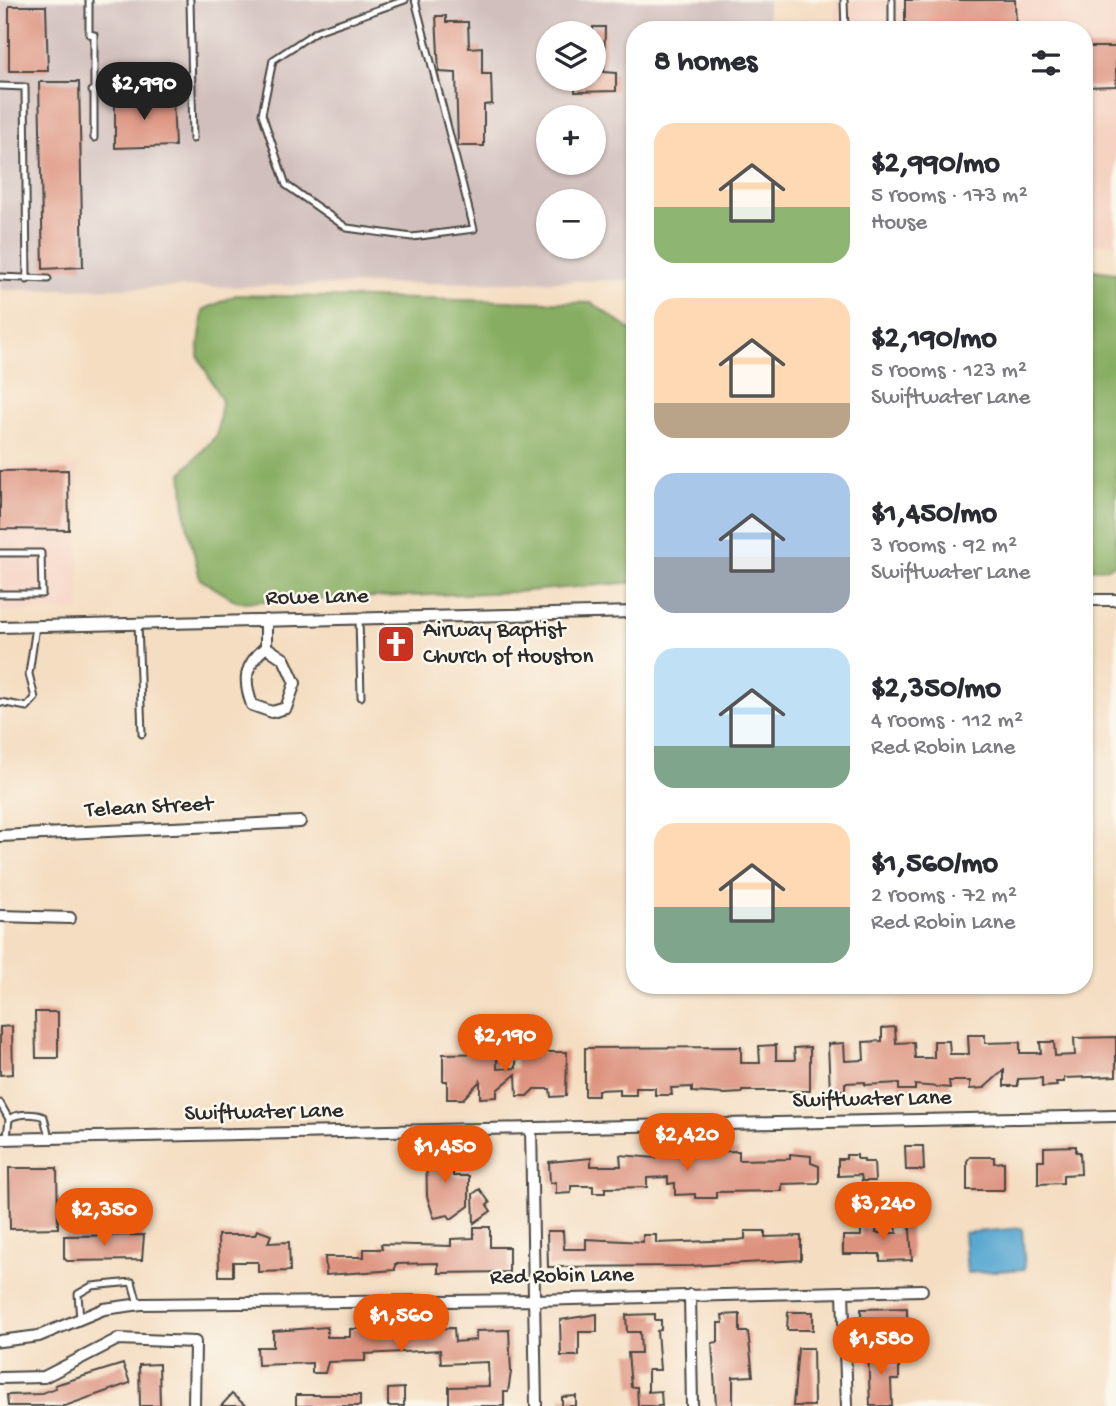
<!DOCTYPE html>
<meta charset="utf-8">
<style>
:root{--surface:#fff;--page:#f7f7f7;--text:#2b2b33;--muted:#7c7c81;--accent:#ea580c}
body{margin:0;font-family:"Gochi Hand",sans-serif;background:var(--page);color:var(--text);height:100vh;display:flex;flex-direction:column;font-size:26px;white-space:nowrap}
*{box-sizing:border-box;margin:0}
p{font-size:23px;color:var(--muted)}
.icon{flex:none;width:38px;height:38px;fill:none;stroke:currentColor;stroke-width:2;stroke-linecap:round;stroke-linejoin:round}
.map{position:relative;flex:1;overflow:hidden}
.drawer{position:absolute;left:626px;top:21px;width:467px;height:973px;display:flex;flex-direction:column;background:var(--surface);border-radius:28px;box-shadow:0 2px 5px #0004}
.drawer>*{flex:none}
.controls{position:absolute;left:536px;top:21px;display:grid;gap:14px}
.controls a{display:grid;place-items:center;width:70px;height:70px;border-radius:50%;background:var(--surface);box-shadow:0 2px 5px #0004;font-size:35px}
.price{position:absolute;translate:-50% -60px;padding:0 16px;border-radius:24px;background:var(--accent);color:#fff;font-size:23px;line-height:46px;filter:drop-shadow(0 2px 4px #0008)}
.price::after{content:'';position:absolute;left:50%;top:42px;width:21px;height:16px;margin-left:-10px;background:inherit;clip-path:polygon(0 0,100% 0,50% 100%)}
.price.selected{background:#222;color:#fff}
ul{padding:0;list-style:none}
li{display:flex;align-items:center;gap:21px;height:175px;padding:0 28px}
li span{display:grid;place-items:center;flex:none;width:196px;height:140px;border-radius:21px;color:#555}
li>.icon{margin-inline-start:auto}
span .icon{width:84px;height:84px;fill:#fffc;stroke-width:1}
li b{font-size:30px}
h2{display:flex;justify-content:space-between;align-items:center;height:84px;padding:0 28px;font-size:30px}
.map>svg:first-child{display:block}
</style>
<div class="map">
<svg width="1116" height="1406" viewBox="0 0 1116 1406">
<rect width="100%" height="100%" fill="#fbf7ec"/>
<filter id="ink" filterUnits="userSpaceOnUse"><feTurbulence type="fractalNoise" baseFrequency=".0143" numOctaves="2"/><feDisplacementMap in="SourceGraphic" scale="14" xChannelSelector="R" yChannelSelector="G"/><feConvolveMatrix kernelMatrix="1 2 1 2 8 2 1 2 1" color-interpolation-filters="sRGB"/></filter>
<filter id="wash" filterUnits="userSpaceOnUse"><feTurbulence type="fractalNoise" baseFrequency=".00686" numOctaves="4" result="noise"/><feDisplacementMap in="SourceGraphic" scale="28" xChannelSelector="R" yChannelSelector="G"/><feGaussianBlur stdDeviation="1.57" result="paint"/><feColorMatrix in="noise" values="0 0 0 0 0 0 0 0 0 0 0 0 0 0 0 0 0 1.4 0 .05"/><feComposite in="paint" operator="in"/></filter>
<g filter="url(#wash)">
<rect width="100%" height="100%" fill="#f4ddc1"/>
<path fill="#f5d2c2" d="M836,0H1116V243L1085,244V30H836Z
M78,466L80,610L0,612V467Z"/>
<path fill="#d1bfbd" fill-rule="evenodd" d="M0,0H768V30H635V280L0,290ZM548,33H593V79H548ZM548,117H593V163H548ZM548,201H593V247H548Z"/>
<path fill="#87ad62" stroke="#596c46" stroke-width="2" d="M1085,269L1116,273V563L1107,568L1085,569Z
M236,295L592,303L635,333V582L516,592L238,602L200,579L186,520L182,473L217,435L222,401L198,356L203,310Z"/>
<path fill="#58a8d2" stroke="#426a7e" stroke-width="2" d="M1022,1228L1025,1269L967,1273L964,1233Z"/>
<g id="blocks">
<path fill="#dd927e" d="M905,0H1015L1016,30H905Z
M9,6H46L48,71H9Z
M436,16H446V22H468L469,48L482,47V74H491L492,104L484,105V146H458L456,73L439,72Z
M593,27H605L604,72L616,73V91L575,92V79H593Z
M1085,47H1116V86L1085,87Z
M39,82H79L83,267L43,269Z
M150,87L148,92L153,99H173L175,146L115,148V101L135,100L139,88Z
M68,470L69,530L0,529V471Z
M35,1012H58V1058H36Z
M12,1026L13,1074L0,1075V1027Z
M895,1027L896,1043L914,1042L915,1058H934V1041H949L950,1054H969L968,1035H985V1043L1020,1042V1053H1041L1040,1042H1054L1055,1056L1075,1055L1074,1038L1116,1037V1076L1064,1078V1082H1056L1057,1086L1042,1087V1078L1018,1079V1086H1004V1070L984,1088L970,1089V1081H949L950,1088L915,1085V1090H899V1083L865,1085V1082L845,1083V1090L830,1091L828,1044L844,1043L845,1061L864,1060L863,1042L882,1041V1028Z
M776,1045V1060H795L794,1048L810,1047V1091H742V1093L725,1094L692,1092V1087L671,1088L672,1095H655V1088H636V1095H620V1089L598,1090V1096H585V1048L741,1047V1063H760L759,1046Z
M516,1052H567L566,1096L551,1097L550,1089H534L527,1096H517L516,1074L497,1090V1097L480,1098V1081L463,1099H447V1081H443V1054L497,1053V1069L516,1068Z
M905,1146H923L924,1170H906Z
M1076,1146V1152H1080L1081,1174L1063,1175V1183L1038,1184V1160H1044V1147Z
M690,1148V1152L739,1151V1160L790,1159V1154L811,1156V1163L819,1166V1183L782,1184V1191L716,1192V1198H695V1194L675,1195V1183L668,1184V1177L647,1178V1187L605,1188V1193H593V1186H571V1193L556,1194V1182L550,1183L549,1162L591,1158V1166H621L620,1155L656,1158V1149Z
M426,1150H453V1176H469V1206L451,1219L448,1215L434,1218L427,1196Z
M846,1155H857V1159H864V1162H874L875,1181H862L861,1175L838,1176V1159H846Z
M970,1157H994V1163L1004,1162V1190H967V1161Z
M9,1168H57L58,1228L10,1229Z
M480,1189L490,1203L487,1205L491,1211L474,1223L473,1194Z
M909,1215L912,1260L880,1261V1254H843V1236H861V1228H876V1233H897L895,1216Z
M474,1227H490V1247H509V1272L438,1273V1263L395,1264V1270L326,1275L325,1257H364V1249H382L381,1244L451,1246V1239L474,1238Z
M257,1230L271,1235L268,1243L289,1242L290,1271L258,1272V1262H233V1276H219L218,1235H255Z
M547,1231H563L564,1249H586V1239L643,1242V1235H656V1243L738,1240L745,1239V1231H765V1237L801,1236V1260L691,1266L548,1267Z
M144,1235L142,1260L67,1261L64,1258V1236Z
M907,1308V1330H900L901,1344H885L884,1329H861V1309Z
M788,1312H813V1330H787Z
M597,1314V1332H579V1356H561L560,1320Z
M655,1314V1320H661V1330L657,1331L660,1370H648V1392L661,1391L662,1406H638L637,1387H631L628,1353H641L640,1332H627L626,1315Z
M740,1314V1332H748L753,1376L733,1377V1406H716L712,1343L718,1342V1323H723L722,1315Z
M327,1327V1337H350V1329L454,1328L455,1342L476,1340V1331L509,1330L511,1372L508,1392H504V1406H449V1387L489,1386L488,1362L441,1364L440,1350L365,1354V1361L328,1362L325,1373H312V1363L258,1365L257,1347H273V1331Z
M798,1348H813L814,1406H793Z
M868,1348H889V1366H899V1380H891L892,1406H870Z
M123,1364L130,1383L65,1406H8L7,1395L39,1394L56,1388L55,1385Z
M159,1364L160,1406H140L139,1365Z
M404,1388V1406H388V1389Z
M232,1394L246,1406H221Z
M296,1395H360V1406H296Z
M576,1396V1406H562V1397Z"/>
</g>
</g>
<g filter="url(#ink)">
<use href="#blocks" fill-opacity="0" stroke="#494642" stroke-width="2"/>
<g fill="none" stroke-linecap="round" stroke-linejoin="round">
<defs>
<path id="lane" d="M89,0V34L94,35V138
M190,0L193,139
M405,0L317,31L273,60L262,114L286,185L347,228L412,237L474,229L415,0
M844,0L845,30
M892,0V30
M0,86L25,87L27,280
M92,91H135
M153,91L192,90
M0,277L48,279
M0,553H41L42,594H0
M359,618L361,697
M138,623L142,734
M0,702L27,707L35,698L29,674L36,626
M0,1103L9,1119
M7,1137L9,1119C17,1113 35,1113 44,1117L49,1138
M80,1319L78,1294L92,1286L132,1282L138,1304"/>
<path id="street" d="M1085,600H1116
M0,627L635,612
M266,647L284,659L295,683L286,708L272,712L252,705C243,680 244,665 266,647Z
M266,647V620
M0,836L300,822
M0,916L70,918
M531,1128L536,1406
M0,1139L1116,1116
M843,1293L847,1406
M690,1295L692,1406
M0,1341L39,1336L104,1309L141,1304L534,1300L922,1290
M0,1378L44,1377L118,1339L195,1342L194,1406"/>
</defs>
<use href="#lane" stroke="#494642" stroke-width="9"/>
<use href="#street" stroke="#494642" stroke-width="14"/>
<use href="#lane" stroke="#fff" stroke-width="5"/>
<use href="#street" stroke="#fff" stroke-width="10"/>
</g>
</g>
<defs>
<symbol id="church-square" viewBox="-11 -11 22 22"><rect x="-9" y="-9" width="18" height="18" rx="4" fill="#c8321e" stroke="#fbf7ec"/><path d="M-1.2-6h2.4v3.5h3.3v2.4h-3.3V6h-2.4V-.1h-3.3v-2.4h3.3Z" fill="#fff"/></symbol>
</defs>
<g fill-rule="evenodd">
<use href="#church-square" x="374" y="622" width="44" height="44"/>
</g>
<g text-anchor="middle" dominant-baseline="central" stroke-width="5" stroke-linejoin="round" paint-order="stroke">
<g font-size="23" fill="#2b2b2b" stroke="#fbf7ec">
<text transform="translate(317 598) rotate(-1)">Rowe Lane</text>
<text transform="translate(149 808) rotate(-3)">Telean Street</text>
<text transform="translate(872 1100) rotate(-1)">Swiftwater Lane</text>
<text transform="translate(264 1113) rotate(-1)">Swiftwater Lane</text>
<text transform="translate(562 1277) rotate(-1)">Red Robin Lane</text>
</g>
<g font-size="23" fill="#2b2b2b" stroke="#fbf7ec" text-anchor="start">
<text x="423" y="631">Airway Baptist<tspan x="423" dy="26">Church of Houston</tspan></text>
</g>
</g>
</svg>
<div class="controls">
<a><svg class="icon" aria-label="layers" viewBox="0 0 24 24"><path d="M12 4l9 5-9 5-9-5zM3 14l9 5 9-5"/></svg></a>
<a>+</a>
<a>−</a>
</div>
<b class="price selected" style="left:144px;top:122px">$2,990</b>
<b class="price" style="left:505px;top:1074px">$2,190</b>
<b class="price" style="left:687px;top:1173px">$2,420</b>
<b class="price" style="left:445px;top:1185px">$1,450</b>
<b class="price" style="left:883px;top:1242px">$3,240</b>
<b class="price" style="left:104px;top:1248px">$2,350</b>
<b class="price" style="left:401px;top:1354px">$1,560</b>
<b class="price" style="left:881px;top:1377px">$1,580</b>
<section class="drawer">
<h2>8 homes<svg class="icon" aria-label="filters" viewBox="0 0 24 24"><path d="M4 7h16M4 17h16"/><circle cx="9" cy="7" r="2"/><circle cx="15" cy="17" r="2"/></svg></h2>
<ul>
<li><span style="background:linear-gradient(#ffd9b3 60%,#8fb573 0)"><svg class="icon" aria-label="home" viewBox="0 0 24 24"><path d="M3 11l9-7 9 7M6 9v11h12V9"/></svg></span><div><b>$2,990/mo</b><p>5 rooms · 173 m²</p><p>House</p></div></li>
<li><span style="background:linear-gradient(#ffd9b3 75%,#b9a48a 0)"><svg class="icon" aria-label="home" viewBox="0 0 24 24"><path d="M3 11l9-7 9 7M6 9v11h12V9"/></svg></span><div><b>$2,190/mo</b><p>5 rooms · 123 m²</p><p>Swiftwater Lane</p></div></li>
<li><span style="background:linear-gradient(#a9c7e8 60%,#9aa5b1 0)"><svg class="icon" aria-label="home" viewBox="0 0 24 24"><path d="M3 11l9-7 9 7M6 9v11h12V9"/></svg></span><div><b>$1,450/mo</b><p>3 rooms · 92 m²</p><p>Swiftwater Lane</p></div></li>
<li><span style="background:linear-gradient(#bfe0f5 70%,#7fa58c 0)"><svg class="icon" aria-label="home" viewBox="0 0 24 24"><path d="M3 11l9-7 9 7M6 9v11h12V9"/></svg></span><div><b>$2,350/mo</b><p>4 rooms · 112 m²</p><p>Red Robin Lane</p></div></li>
<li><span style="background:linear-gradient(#ffd9b3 60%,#7fa58c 0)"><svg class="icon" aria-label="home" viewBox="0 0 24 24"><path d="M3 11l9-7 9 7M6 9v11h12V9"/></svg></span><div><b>$1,560/mo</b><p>2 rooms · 72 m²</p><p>Red Robin Lane</p></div></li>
</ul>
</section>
</div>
